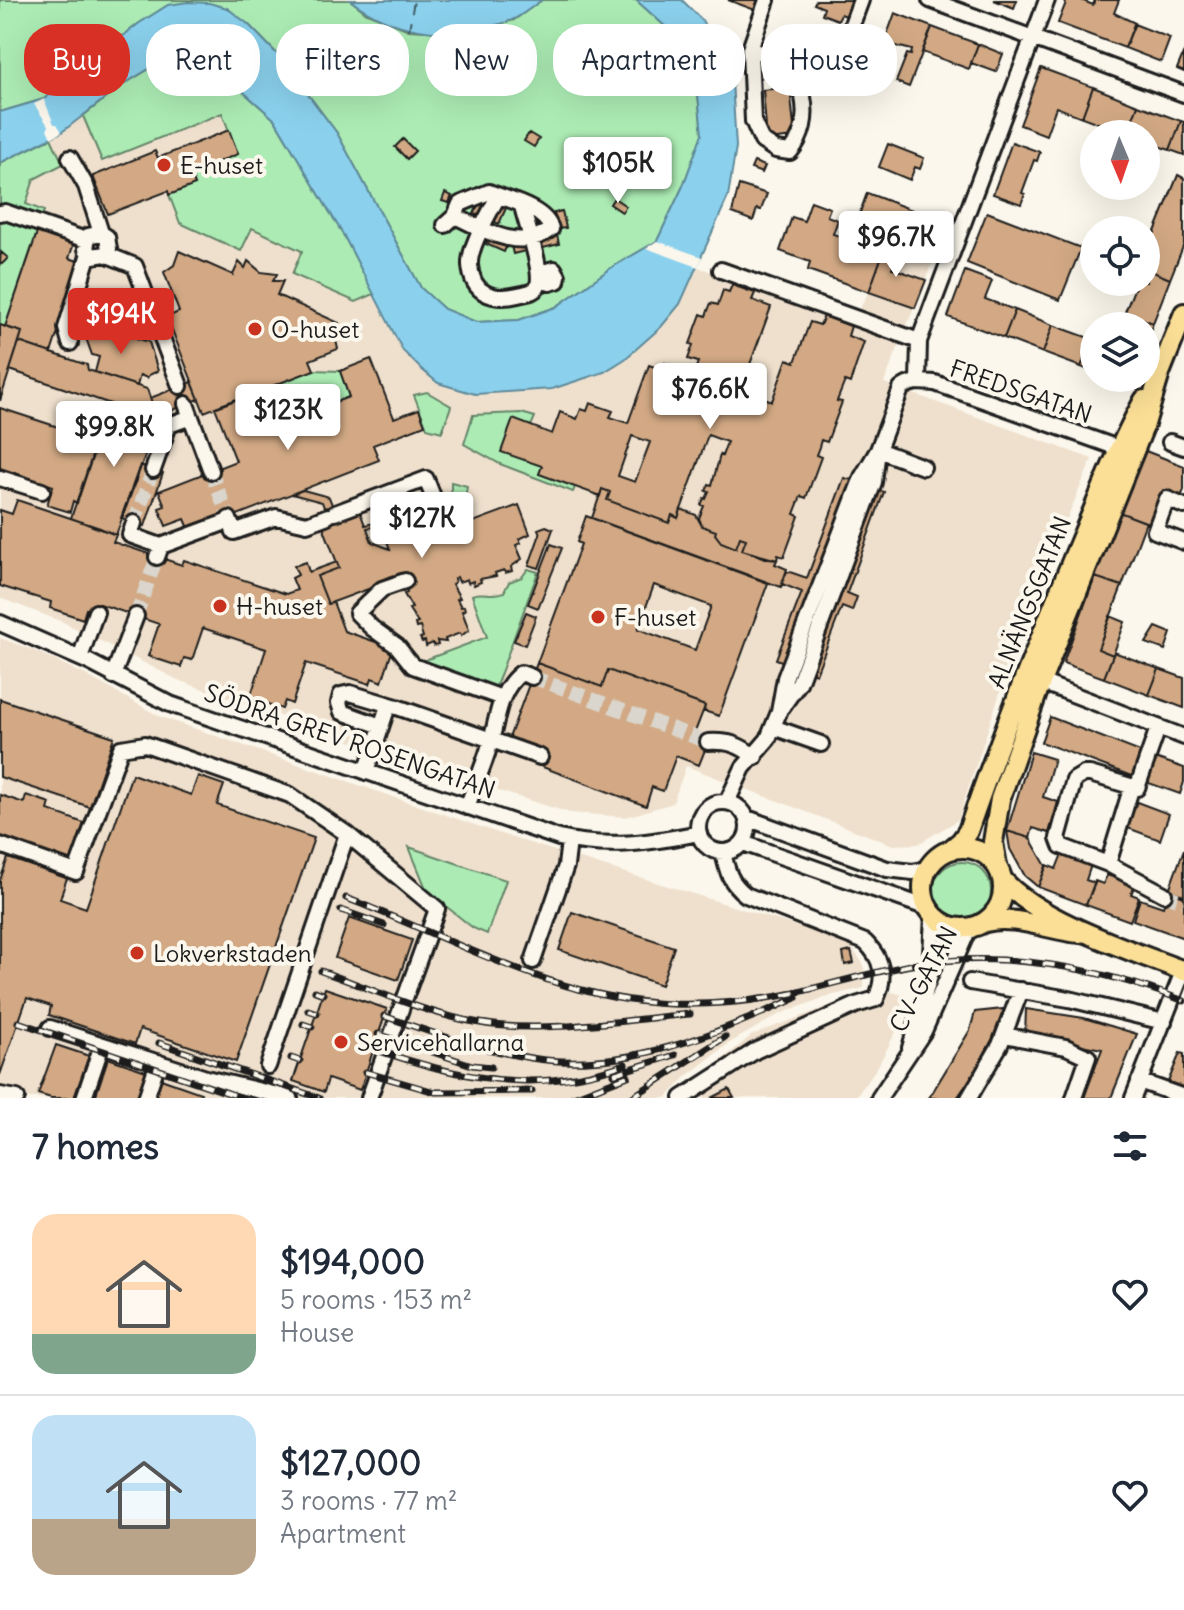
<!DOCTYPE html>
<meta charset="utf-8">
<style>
:root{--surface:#fff;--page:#f6f6f7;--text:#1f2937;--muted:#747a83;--line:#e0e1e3;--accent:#d93025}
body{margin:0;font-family:Delius,sans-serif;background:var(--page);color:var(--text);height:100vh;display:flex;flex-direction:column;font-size:30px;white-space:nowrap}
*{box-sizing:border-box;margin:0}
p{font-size:26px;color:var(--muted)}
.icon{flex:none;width:44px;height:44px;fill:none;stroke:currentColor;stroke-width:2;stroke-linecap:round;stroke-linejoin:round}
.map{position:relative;height:1098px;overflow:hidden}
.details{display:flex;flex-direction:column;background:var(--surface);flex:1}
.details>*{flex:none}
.banner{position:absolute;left:24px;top:24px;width:1136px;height:72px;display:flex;gap:16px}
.needle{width:52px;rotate:178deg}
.controls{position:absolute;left:1080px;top:120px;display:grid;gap:16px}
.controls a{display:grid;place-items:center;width:80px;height:80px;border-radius:50%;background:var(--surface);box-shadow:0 8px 32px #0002;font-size:40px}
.price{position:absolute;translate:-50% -68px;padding:0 18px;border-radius:8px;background:#fff;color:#222;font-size:26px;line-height:52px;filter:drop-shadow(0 2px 4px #0008)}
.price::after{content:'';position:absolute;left:50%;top:48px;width:24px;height:18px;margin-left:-12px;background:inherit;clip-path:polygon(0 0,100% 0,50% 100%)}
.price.selected{background:var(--accent);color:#fff}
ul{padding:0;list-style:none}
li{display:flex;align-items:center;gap:24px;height:200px;padding:0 32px}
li+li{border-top:2px solid var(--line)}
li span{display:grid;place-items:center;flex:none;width:224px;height:160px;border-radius:24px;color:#555}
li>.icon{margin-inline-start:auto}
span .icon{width:96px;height:96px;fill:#fffc;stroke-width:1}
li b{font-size:34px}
h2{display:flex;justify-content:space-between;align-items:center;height:96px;padding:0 32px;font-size:34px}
.tag{padding:0 28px;border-radius:32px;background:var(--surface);box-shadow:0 8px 32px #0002;font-size:28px;line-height:72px}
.tag.selected{background:var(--accent);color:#fff}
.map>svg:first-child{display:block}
</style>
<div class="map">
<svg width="1184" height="1098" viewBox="0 0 1184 1098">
<rect width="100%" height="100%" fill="#fbf7ec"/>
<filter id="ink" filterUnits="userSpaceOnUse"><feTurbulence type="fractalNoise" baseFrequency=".0125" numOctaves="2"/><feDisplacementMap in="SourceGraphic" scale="16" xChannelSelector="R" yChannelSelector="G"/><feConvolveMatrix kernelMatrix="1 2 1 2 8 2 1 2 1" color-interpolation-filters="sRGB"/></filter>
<g filter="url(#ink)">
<path fill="#efe0cd" d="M183,63L344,236L403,351L438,383L680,304L698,267L852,324L869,291L889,236L936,253L884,383L1092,459L1022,626L958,820L918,844L893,845L686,766L673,803L626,817L570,813L428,769L178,680L63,622L0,598V163L51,138L121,86Z
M0,638L33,650L84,674L161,717L507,836L848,942L864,965V988L833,995L782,1013L731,1042L689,1074L666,1098H0Z
M877,988L903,995L898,1028L878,1066L855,1098H676L752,1035Z"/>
<path fill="#acecb4" stroke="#648468" stroke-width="2" d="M0,0H350L367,13L409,30L444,32L476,30L514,20L542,0H636L677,37L697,84L702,134L683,186L657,241L611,268L556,307L519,320L476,322L444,309L421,288L337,133L280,57L248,24L168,5L138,24L44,99L0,112Z
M183,63L203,66L228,78L275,120L344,236L374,294L356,302L292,274L302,251L252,228L241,251L180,223L169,195L195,185L190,173L238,154L222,113L102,161L83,116L121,86L149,69Z
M51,138L63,164L34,179L26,204L44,211L5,327L0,325V163Z
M314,370L340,371L349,397L284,422L261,413L253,393Z
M427,392L451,406L442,432L427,428L414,395Z
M521,413L535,417L531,426L513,420L502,451L542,466L539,474L575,487L573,492L500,464L464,444L473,415Z
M451,482L467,486L464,506L451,501Z
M528,569L538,572L495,689L425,665V660L487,637L472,595C483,591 492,597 504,592L509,582L522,577Z
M409,847L506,880L487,934L473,928L427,891Z
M933 891a29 29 0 1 1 58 0a29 29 0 1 1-58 0Z"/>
<path fill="#8bd1ed" stroke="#5f8999" stroke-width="2" d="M350,0H542C533,6 525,13 516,18C509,22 500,24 492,26C442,40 391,31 350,0Z
M636,0H682L702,20L732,80L736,147L728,197L680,304L661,327L625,359L604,372L552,389L475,394L438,383L420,368L403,351L344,236L275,120L228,78L203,66L183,63L149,69L121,86L62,132L0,163V112L44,99L138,24L168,5L188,2L209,3L227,8L248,24L280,57L337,133L421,288L444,309L476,322L519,320L556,307L611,268L657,241L683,186L702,134L697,85L677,37Z"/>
<path fill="#fbf7ec" d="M44,99L54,124H57L62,132L51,138L47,129L49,127L34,104Z
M657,241L702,257L698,267L646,248Z"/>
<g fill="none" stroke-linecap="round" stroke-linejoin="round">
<path stroke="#435b65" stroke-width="2" stroke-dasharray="10 8" stroke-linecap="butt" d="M409,30L414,0"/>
</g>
<path fill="#d2a984" stroke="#1c1c1c" stroke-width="2" fill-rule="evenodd" d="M728,0H758L755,10Z
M816,0H857L851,18L841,14L838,20L822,14L824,8L814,4Z
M994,0H1017L1014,8Z
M1067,0H1081L1093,5L1095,0H1119L1114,13L1135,23L1125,48L1058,23Z
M895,13L932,27L909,87L896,82L907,54L911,55L912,50L884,43Z
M1134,24L1170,38L1161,62L1125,48Z
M793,25L875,56L869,72L787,41Z
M932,27L978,44L969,69L922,52Z
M978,44L1003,54L996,72L971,63Z
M1184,52V72L1177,69Z
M459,53L460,66H450L449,54Z
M1041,68L1093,87L1082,117L1056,107L1046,135L1020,125Z
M790,87L795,137L767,140L763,90Z
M1093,87L1138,105L1127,134L1082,117Z
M1138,105L1181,121L1170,150L1146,142V134H1127Z
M1181,121L1184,122V155L1170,150Z
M229,130L238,154L190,173L195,185L169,195L168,191L108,214L93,176L155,151L158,158Z
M529,133L539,139L534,147L524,141Z
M403,139L415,151L407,159L395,147Z
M1012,142L1040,152L1037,161L1034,160L1022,193L1025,194L1021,204L993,194Z
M888,144L924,158L920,169L915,167L910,180L879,167Z
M754,162L765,166L762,173L751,169Z
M1178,175L1184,178V244L1170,279L1146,269V254Z
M739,185L767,194L761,210L757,209L753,221L732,213Z
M445,193L452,196L449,203L442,201Z
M867,193L947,223L936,253L889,236L869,292L808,270L810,262L780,251L792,217L804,221L811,201L830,208L827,216L838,220L833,234L850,240Z
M481,198L488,201L482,217L474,214Z
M614,198L626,206L622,212L610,204Z
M498,205L506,208L499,224L492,221Z
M562,211L566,228L558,229L554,213Z
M987,212L1081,248L1060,300L967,263Z
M38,230L74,243L69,258L81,262L51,353L19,342L22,332L5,327Z
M557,235L559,244L539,249L537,240Z
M889,236L901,240L892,268L926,280L915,308L869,292Z
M490,237L507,245L504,252L486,244Z
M527,242L529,250L513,254L511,246Z
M179,251L233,275L239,262L245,268L248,261L261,272L277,274L273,281H283L277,295L339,323L335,336L338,349L310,360L314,370L204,412L167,317L179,312L164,272L174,265Z
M1,252L8,258L2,264L0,263Z
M1146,269L1170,279L1153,323L1125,312L1137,282H1146Z
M965,271L992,281L985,299L1015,310L1004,338L948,317Z
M732,285L755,293L752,300L771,307L741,389L772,401L787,359L795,362L810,322L820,325L824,316L851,326L848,336L864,342L850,383L845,381L837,401L842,402L827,442L821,440L819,447L816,455L821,457L806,498L801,496L794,514L799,516L784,557L778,555L777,560L768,559L742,550L746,539L740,537L736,548L721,542L715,534L716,531L702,526L699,518L704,506L701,505L704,498L706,499L709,492L706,491L709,484L712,485L720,455L722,456L727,442L708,435L678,518L672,515L669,523L607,500L610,492L602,489L600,496L539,474L542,466L501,452L513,419L552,434L560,412L577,419L581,409L587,411L590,403L613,411L610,417L628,423L649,365L663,370L665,363L694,373L698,362L688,359L693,345L690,344L701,314L706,316L711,303L718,305L723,290L729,292ZM632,436L650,442L635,482L618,476Z
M1015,310L1053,325L1043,353L1004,338Z
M1126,313L1153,323L1146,343V326H1122Z
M0,325L22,332L0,401Z
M1053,325L1092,339L1081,367L1043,353Z
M91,327L113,333L115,331L149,342L158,371L149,375L147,378L140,375L137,386L95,372L99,357L92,355L86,338Z
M1092,339L1094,340V372L1081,367Z
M19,342L87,365L88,370L147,389L158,420L10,370Z
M371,359L394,418L419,409L425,425L373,445L379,460L191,533L185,519L166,526L159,508L165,506L159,491L236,461L215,407L253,393L267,428L349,397L340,371Z
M1111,378H1133L1130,385Z
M192,382L199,399L163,414L158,420L150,398Z
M110,404L158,420L116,535L71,518Z
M0,408L98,440L77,503L73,501L70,512L47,505L53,486L0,468Z
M1143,450L1184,466V490L1181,497L1163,490L1150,524L1119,512Z
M140,465L163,473L145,526L121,518Z
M844,478L852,480L814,581L839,590L877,490L884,492L847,593L857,597L852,611L842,607L816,674L808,671L834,604L809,595L784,662L776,659L802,592L782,584L787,571L807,578Z
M602,489L610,492L607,500L669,523L672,515L678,518L681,509L696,515L702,526L716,531L715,534L721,542L736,548L740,537L746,539L742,550L777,560L775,564L787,569L781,587L592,518Z
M303,490L329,497L338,520L330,523L322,502L292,494Z
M410,494L420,521L445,512L449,531L519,505L530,534L519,539L521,543L516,545L522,559L511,567L512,571L505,573L504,570L495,573L496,576L480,579L481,582L474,585L473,581L468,583L467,579L459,582L457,577L454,579L455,582L452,584L460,598L457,599L461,607L464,606L465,610L462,611L469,630L461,636L460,633L445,639L446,642L437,641L438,645L434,646L433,643L426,646L425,641L422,642L420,638L423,637L420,627L416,628L415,624L418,623L409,609L412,608L404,594L407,593L403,576L328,604L317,576L339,568L323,526L360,512L365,525L375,523L374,518L378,517L374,507ZM381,526L390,549L372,542L367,528Z
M17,500L100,528L116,535L113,542L182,565L184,560L286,594L297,590L292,578L298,575L294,566L306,562L309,572L337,562L339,568L317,576L328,604L333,602L344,631L393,648L382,682L372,678L370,684L306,663L292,704L285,701L282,709L250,698L266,649L203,628L192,660L184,658L181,667L148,656L159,624L100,604L97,613L86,609L83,619L50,608L51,602L0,586V510L12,514Z
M1119,512L1146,522L1122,586L1095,577Z
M586,516L768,583L719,716L704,711L705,706L608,670L602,687L537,663L581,544L577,542ZM654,585L711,606L695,650L638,629Z
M546,526L553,529L539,568L529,565L540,534L538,529Z
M551,544L562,548L538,608L528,604Z
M1095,577L1122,586L1098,649L1113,655L1104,678L1063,663Z
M526,612L536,616L525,645L514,641Z
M1110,616L1125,622L1113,655L1098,649Z
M1156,627L1171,633L1165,650L1146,643Z
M1114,652L1159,669L1149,695L1104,678Z
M537,663L602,687L608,670L705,706L695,732L710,737L699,765L676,756L663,791L652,787L646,806L537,765L543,750L509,738Z
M1159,669L1184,678V708L1149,695Z
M0,699L114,737L90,807L0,777Z
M1050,717L1143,753L1134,777L1041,742Z
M1031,752L1054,759L1043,797L1058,802L1049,833L1033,828L1030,838L1007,831Z
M1152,757L1184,768V782L1180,794L1143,781Z
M132,774L191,795L198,776L224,785L217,805L314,838L236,1062L140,1029L135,1044L49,1015L51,1006L27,998L0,1075V880L8,858L67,878L60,899L86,908Z
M0,795L24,803L26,795L50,803L48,810L84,823L71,861L0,837Z
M1134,801L1169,814L1160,840L1125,827Z
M1007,831L1030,838L1046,866L1038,887L1025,876L1010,849Z
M1184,849V895L1169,890Z
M1062,854L1091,865L1086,880L1095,883L1086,905L1038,887L1047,865L1056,869Z
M1107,875L1135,885L1131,894L1139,897L1130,921L1086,905L1095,881L1103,884Z
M1169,891L1184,897V938L1133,920L1140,899L1163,907Z
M572,912L674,947L661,985L559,950Z
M349,918L412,940L398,980L335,958Z
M851,951L854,963L845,965L843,953Z
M325,988L387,1009L360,1090L328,1079L324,1092L293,1081Z
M1004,1009L992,1040L973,1075L957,1098H929L970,1030L975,1012Z
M1026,1009L1084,1018L1137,1034L1111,1098H1084L1102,1049L1025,1034Z
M56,1045L89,1056L74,1098H51L38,1094Z
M1180,1053L1184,1054V1088L1168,1082Z
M108,1058L149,1072L140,1098H95Z
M158,1078L201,1093L199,1098H152Z
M729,1089L734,1098H712Z"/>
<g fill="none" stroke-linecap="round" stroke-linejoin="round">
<path stroke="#dad6cd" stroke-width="14" stroke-dasharray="14 7" stroke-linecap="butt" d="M211,471L229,519
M134,523L153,470
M136,616L157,557
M532,677L708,742
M1164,894L1184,902"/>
<defs>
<path id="minor" d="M767,0L750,49L753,121L762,141L776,150L790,152C803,137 807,117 803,97C800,86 790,74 786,62
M930,0L1184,94
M847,38L861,0
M750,49L834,78
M70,158L86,186L101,233
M498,196C490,213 469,246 470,265C472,294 493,301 518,295C526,293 535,293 538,285C543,269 526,224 522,206
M0,213L5,212L86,240
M445,225L455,216L460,204L489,192C508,200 545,208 551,229C520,253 484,230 455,216
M105,254L109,249L107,237L101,233L88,236L86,249L93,256L105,254L135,266L180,386
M721,270L919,341
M539,273L554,269L558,276L557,281L550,283L539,280
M70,343L66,328L89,253
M918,382L919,341L1047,0
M186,404L211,471
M1170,442L1184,447
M878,450L923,467
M153,470L169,425L191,417
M0,478L42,491
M1184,506L1167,499L1155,531L1184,542
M335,513L426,479L432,494
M229,519L234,532L276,517L307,524L328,516
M134,523L130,535L161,546
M157,557L161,546L229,521
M405,581L382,589L357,613L372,628L397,646L413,666L502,698
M0,623L89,662L170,704L559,838C608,849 650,843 699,833
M80,658L96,612
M113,676L136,616
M1041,682L1184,737
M782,707L799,683L874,482L877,458
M381,726L342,712L339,703L341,695L350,693L397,707L540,757
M773,727L821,744
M1158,728L1137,788L1090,774H1084L1074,780L1058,838L1061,846L1108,864L1164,894
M708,742C728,741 739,744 755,757
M366,772L388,706
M727,802L743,768L768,739L779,712L785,678L862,477L878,450L901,389C911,380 923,382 935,383L1118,448
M698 827a25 25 0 1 1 50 0a25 25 0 1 1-50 0Z
M467,807C475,785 485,763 491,741C498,716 499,690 521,673L532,677
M747,818L887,869L913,872L927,869
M743,843L928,908
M0,845L76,872L121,748L145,744L290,795L347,834L437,909L369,1098
M1108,864L1132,786
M533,961L566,866L569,841
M970,982L1069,999L1164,1022
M50,1028L206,1078L290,1098
M1004,1035L1066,1047L1088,1057L1074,1098
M910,1048L930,975L933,915
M268,1066L347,834
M1139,1081L1184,1097
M0,1095L17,1098
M84,1098L102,1045
M146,1098L158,1062
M682,1098L755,1051L856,1005L876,999C886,977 883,959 865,942L746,895C730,883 727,871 723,852
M879,1098L924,1031L967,933L975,927
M969,1098L1000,1045L1021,990
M1133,1098L1184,969"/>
<path id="major" d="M923 888a40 40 0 1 1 80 0a40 40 0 1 1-80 0Z
M950,850L961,841L968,831C1002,732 1041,635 1081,539C1101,492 1119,445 1144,400
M997,866L993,842L1000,799L1041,682L1145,424L1160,373L1184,313
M1002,879C1037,920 1132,951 1184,971
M986,922C1012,914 1052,931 1080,933"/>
</defs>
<use href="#minor" stroke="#1c1c1c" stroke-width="20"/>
<use href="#major" stroke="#1c1c1c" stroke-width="24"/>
<use href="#minor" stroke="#fbf7ec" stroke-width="14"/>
<use href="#major" stroke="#fbdf96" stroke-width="18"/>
<defs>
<path id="rail" d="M346,898C452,938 556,1000 672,1004C713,1005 759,1001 799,992C836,983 873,972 911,965C1003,950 1098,967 1184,1001
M341,910L384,925
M321,971C372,989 426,1014 480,1023C543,1034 625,1020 690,1014
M315,991L323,994
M308,1010L317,1013
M384,1016C432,1033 481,1050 531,1058C622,1073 715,1035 796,998
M18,1022L243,1098
M303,1024L312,1027
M378,1034L472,1065L491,1067
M159,1043L319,1098
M373,1049C461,1078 534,1096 625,1064
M291,1058L300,1061
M365,1072L435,1092L532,1091
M614,1074L675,1055
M571,1098L628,1076
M631,1098L725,1037"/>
</defs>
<use href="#rail" stroke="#1c1c1c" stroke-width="7"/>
<use href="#rail" stroke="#fbf7ec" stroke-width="4" stroke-dasharray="12" stroke-linecap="butt"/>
</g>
</g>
<g fill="#c8321e" stroke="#fbf7ec" stroke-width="3">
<circle cx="164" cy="165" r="8"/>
<circle cx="255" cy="329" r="8"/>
<circle cx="220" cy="606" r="8"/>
<circle cx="598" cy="617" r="8"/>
<circle cx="137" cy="953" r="8"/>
<circle cx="341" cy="1042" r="8"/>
</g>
<g text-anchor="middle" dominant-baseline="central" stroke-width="8" stroke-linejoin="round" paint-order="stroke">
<g font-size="24" fill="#1c1c1c" stroke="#fbf7ec" text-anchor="start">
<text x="180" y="165">E-huset</text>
<text x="271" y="329">O-huset</text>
<text x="236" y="606">H-huset</text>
<text x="614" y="617">F-huset</text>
<text x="153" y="953">Lokverkstaden</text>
<text x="357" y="1042">Servicehallarna</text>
</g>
<g font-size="24" fill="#1c1c1c" stroke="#fbf7ec">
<text transform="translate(1021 391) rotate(19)">FREDSGATAN</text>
<text transform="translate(1029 602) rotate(-68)">ALNÄNGSGATAN</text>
<text transform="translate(350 741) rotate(19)">SÖDRA GREV ROSENGATAN</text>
<text transform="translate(923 979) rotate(-62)">CV-GATAN</text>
</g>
</g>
</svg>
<div class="controls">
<a><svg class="needle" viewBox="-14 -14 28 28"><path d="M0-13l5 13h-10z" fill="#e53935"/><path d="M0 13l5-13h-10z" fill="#747a83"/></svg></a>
<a><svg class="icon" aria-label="locate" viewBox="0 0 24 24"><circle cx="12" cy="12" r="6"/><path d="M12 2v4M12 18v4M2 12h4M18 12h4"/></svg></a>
<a><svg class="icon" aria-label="layers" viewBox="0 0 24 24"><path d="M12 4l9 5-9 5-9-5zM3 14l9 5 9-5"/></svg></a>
</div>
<b class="price" style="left:618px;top:205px">$105K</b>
<b class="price" style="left:896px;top:279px">$96.7K</b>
<b class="price selected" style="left:121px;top:356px">$194K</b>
<b class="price" style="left:710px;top:431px">$76.6K</b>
<b class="price" style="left:288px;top:452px">$123K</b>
<b class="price" style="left:114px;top:469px">$99.8K</b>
<b class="price" style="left:422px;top:560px">$127K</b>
<div class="banner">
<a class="tag selected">Buy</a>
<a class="tag">Rent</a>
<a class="tag">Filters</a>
<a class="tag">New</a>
<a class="tag">Apartment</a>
<a class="tag">House</a>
</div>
</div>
<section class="details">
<h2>7 homes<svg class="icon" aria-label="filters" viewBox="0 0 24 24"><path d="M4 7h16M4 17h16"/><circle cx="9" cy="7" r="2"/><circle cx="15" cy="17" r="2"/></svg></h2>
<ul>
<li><span style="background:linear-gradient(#ffd9b3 75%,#7fa58c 0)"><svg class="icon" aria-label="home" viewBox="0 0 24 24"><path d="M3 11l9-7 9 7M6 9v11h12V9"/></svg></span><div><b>$194,000</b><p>5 rooms · 153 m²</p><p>House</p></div><svg class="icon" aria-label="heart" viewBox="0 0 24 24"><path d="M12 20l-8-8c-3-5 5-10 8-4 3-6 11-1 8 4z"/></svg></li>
<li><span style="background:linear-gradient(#bfe0f5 65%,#b9a48a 0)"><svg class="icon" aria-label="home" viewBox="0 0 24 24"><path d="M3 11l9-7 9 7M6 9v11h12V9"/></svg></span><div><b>$127,000</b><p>3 rooms · 77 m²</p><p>Apartment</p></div><svg class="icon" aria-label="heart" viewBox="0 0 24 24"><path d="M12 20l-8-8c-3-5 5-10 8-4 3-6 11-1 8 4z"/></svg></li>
</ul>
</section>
